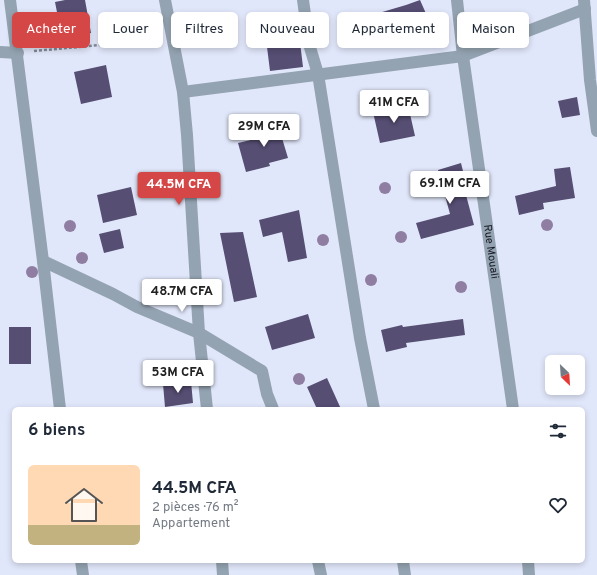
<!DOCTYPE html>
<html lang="fr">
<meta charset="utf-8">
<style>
:root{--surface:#fff;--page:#f6f6f7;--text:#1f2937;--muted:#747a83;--line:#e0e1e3;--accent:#d54646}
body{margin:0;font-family:Overpass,sans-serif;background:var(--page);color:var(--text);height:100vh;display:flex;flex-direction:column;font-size:15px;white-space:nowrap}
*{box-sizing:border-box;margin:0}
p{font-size:13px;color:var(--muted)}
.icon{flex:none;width:22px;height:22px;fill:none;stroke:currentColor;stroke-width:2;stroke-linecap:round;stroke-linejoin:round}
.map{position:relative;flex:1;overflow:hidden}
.drawer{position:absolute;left:12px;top:407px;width:573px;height:156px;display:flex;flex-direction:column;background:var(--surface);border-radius:6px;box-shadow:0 2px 6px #0003}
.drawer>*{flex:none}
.hud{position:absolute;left:12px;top:12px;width:573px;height:36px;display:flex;gap:8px}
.needle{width:26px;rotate:155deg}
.tools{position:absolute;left:545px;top:355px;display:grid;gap:8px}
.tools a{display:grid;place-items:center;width:40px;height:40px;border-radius:6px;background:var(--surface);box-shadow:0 2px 6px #0003;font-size:20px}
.price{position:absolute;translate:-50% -34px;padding:0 9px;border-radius:4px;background:#fff;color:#222;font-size:13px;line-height:26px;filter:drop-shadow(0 1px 2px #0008)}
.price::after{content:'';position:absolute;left:50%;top:24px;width:12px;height:9px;margin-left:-6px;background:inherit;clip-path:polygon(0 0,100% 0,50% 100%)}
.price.selected{background:var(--accent);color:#fff}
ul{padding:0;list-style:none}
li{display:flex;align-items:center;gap:12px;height:100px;padding:0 16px}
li+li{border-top:1px solid var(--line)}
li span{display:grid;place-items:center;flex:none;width:112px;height:80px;border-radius:6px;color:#555}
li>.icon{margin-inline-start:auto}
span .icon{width:48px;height:48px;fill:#fffc;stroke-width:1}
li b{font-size:17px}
h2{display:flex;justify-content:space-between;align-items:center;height:48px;padding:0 16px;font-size:17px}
.pill{padding:0 14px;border-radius:6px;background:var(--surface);box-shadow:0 2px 6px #0003;font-size:14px;line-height:36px}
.pill.selected{background:var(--accent);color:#fff}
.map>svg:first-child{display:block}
</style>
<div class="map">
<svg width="597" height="575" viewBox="0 0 597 575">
<rect width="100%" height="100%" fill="#e1e7fa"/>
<path fill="#564e73" d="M65,0H85L91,33L62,38L55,2Z
M420,0L432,27L412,36L381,44L372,15L406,5Z
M300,42L303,67L270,71L267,47Z
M106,65L112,97L81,104L74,72Z
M577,97L580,115L562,118L558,101Z
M408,105L415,136L380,143L373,112Z
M276,118L288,158L269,163L270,166L246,172L238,143L264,137L261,121Z
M461,163L465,179L462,180L474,225L421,239L416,223L450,214L438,170Z
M570,167L575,198L543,203L544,209L519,215L515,196L556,186L554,169Z
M131,187L137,215L103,223L97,195Z
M299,210L307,258L288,262L282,232L263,237L259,220Z
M120,229L124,248L104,253L99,234Z
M243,232L257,297L234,302L220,233Z
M308,314L315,338L272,350L265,327Z
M463,319L465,335L406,343L407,347L386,352L381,330L402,325L403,327Z
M9,327H31V364H9Z
M327,378L341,409H317L307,387Z
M191,381L193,403L165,407L163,384Z"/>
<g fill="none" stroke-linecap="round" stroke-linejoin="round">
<path stroke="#848998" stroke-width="2.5" stroke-dasharray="3 2" stroke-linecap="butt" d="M34,51L156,40"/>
<g stroke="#94a3b1" stroke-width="12">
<path d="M10,0L43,261L60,409"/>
<path d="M165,0L183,92L187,135L199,333L207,409"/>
<path d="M303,0L309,44L318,74L360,338L374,409"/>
<path id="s1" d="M457,0L463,56L513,409"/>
<path d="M584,0L590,80L597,131"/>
<path d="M0,52L18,53"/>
<path d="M183,92L463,56L585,9"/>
<path d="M43,261L113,294L137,307L199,333L262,371L267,394L273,409"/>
<path d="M81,561L83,575"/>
<path d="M222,561L223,575"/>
<path d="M318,561L321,575"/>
<path d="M403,561L405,575"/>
<path d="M528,561L529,575"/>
</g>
</g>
<g fill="#8f7ea1">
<circle cx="498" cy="18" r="6"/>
<circle cx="45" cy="40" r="6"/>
<circle cx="385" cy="188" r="6"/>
<circle cx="547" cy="225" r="6"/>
<circle cx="70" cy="226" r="6"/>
<circle cx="401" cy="237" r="6"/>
<circle cx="323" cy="240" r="6"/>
<circle cx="82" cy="258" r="6"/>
<circle cx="32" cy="272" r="6"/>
<circle cx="371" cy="280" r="6"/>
<circle cx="461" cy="287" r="6"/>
<circle cx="299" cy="379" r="6"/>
</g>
<g text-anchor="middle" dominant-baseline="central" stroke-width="4" stroke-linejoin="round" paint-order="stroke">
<g font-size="11" fill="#161924" stroke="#e1e7fa">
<text stroke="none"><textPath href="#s1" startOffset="254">Rue Mouali</textPath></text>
</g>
</g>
</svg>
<div class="tools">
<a><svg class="needle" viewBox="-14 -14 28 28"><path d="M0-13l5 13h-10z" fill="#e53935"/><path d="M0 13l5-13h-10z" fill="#747a83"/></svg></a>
</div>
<b class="price" style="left:394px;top:124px">41M CFA</b>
<b class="price" style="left:264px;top:148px">29M CFA</b>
<b class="price" style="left:450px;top:205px">69.1M CFA</b>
<b class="price selected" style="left:179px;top:206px">44.5M CFA</b>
<b class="price" style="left:182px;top:313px">48.7M CFA</b>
<b class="price" style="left:178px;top:394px">53M CFA</b>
<div class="hud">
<a class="pill selected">Acheter</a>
<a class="pill">Louer</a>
<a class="pill">Filtres</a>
<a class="pill">Nouveau</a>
<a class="pill">Appartement</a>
<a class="pill">Maison</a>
</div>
<section class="drawer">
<h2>6 biens<svg class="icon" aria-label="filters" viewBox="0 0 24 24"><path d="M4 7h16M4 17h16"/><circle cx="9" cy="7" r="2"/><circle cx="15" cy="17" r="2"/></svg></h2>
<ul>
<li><span style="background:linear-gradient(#ffd9b3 75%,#c2b280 0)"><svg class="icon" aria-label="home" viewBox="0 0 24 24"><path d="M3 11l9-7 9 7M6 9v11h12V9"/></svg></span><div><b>44.5M CFA</b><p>2 pièces · 76 m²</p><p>Appartement</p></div><svg class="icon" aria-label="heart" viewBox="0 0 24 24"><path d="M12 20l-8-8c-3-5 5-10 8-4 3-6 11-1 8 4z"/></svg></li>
</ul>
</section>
</div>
